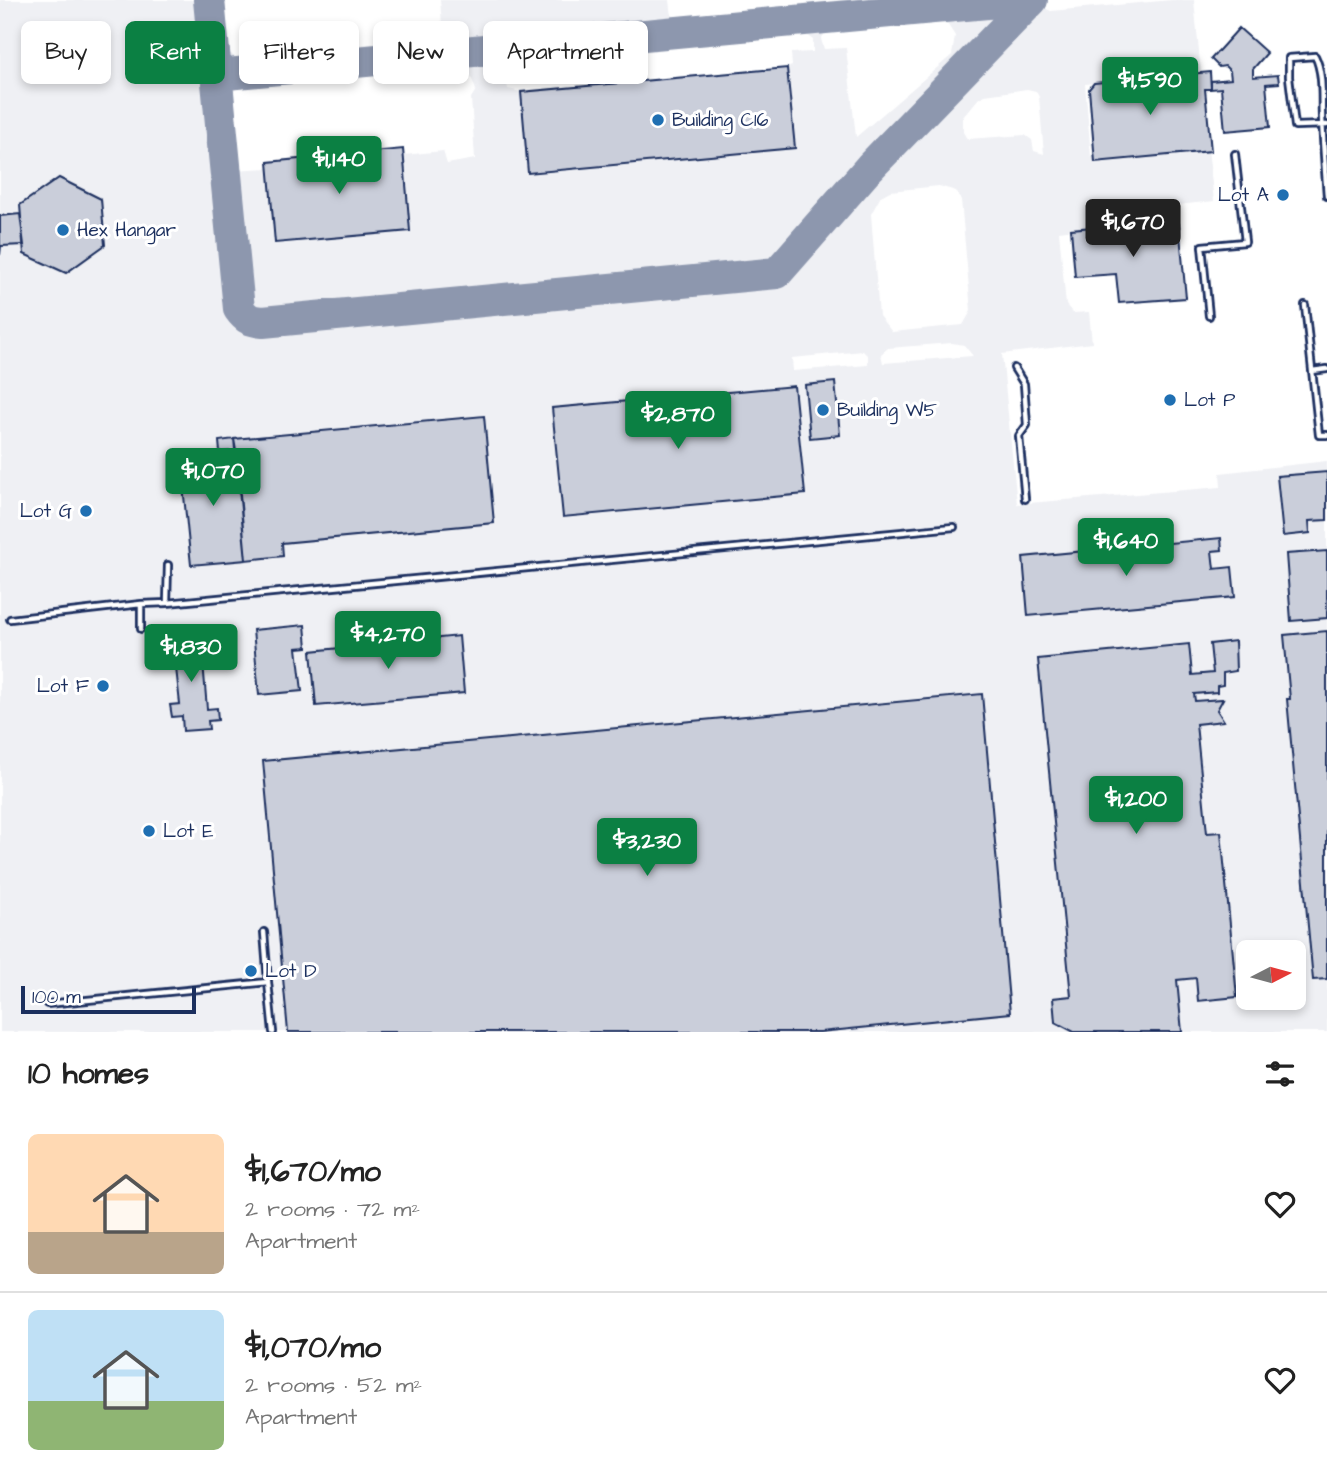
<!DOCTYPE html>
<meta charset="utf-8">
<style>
:root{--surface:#fff;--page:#f2f2f2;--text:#222;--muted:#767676;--line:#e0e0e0;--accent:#0b8043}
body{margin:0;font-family:"Architects Daughter",sans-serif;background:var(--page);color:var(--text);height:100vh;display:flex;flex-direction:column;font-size:26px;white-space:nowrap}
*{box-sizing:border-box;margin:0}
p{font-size:23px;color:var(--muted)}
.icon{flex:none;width:38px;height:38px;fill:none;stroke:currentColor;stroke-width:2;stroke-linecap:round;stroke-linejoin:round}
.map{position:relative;height:1032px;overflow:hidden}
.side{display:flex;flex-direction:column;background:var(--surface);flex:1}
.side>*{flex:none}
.hud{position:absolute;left:21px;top:21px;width:700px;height:63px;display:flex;gap:14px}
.needle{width:46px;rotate:84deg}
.tools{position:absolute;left:1236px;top:940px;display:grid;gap:14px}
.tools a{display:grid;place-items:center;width:70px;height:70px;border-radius:10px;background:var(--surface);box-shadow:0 4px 10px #0003;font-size:35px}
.scale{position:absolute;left:21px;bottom:18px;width:175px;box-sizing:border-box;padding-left:7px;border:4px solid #1b2f5e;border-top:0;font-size:19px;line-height:24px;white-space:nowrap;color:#1b2f5e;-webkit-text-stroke:5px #fff;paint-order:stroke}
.price{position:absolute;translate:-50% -60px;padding:0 16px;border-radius:7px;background:var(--accent);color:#fff;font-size:23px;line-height:46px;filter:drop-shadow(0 2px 4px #0008)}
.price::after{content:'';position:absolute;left:50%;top:42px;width:21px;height:16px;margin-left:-10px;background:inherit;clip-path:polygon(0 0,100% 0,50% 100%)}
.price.selected{background:#222;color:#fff}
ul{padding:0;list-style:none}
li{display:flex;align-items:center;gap:21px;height:175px;padding:0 28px}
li+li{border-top:2px solid var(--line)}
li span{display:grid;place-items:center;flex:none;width:196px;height:140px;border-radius:10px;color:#555}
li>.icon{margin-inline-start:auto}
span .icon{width:84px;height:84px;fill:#fffc;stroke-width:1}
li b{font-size:30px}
h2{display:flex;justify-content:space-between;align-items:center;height:84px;padding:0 28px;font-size:30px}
.chip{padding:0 24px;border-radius:10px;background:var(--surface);box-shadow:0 4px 10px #0003;font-size:24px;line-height:63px}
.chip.selected{background:var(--accent);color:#fff}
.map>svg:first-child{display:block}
</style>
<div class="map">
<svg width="1327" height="1032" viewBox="0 0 1327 1032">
<rect width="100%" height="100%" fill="#fff"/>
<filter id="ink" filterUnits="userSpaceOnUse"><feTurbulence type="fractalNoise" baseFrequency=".0143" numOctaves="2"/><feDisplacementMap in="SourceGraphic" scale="14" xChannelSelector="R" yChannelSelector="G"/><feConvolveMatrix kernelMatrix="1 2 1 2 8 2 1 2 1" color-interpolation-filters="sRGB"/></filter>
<g filter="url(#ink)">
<path fill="#eff0f4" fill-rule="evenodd" d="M0,0H220L224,42L228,52L235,57L443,37L440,0H670L672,17L841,0H1044V8L1051,11L1172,0H1194L1201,73L1085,84L1091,157L1208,149L1214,201L1178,205L1172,208L1171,217L1059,231L1066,305L1073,313L1089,312L1092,343L1002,354L1017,504L1221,487L1220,473L1327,461V1032H0ZM940,23L948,25L955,36L952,55L856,137L846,48L824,49L821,39L825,33ZM807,34L813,40V52L791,53L792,66L787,68L795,148L528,173L521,92L508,89L506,80L505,71L512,64L519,61ZM461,68L470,74L476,90L471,98L475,159L447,164L443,151L404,155L410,231L269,168L234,170L227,101L230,95L238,87ZM1027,89L1036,91L1039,97L1044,154L1034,151L1032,140L1025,135L967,139L963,132V117L979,98L985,95ZM939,186L956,191L961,200L971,311L963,325L892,332L879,316L871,214L881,196L890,191ZM952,343L964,345L973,356L883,363L881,354L888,348ZM863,351L868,356V365L793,371L792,358ZM1248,952H1293V998H1248Z"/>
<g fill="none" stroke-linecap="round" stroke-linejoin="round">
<path stroke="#8d97ae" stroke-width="32" d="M209,0L239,309C246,319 251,321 263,322L777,273L870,167L1032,0
M216,75L998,2L1021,9V0"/>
</g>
<path fill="#caceda" stroke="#1b2f5e" stroke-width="2" d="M1239,28L1267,53L1253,69V77L1278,75L1279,83L1266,84L1270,127L1225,131L1221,88L1211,89V81L1231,79L1230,71L1225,66L1219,67L1211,59Z
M787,68L795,148L528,173L521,92Z
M1210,72L1211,89H1205L1211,151L1095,162L1089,89L1094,83Z
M403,149L410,231L275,243L268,162Z
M59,178L101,199L105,245L66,273L24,254L20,205Z
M20,214L24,245L1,246L0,255V216Z
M1159,221L1160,226L1179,224L1186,298L1119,303L1116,274L1075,277L1071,229Z
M835,382L840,435L810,438L805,385Z
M794,386L805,494L563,517L552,408Z
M484,416L494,523L282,543L283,556L246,560L234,439Z
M234,439L236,451L220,452L219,441Z
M236,451L246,560L191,565L180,456Z
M1327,472V520L1309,521L1310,533L1283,536L1277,476Z
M1221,538L1222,550L1212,551L1214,569L1232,567L1235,597L1028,616L1023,557Z
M1327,551V618L1291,621L1286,554Z
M353,621L355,642L341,643L339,622Z
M305,625L307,647L297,648L302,691L259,695L253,630Z
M1327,631V979L1313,980L1287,699H1290L1284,635Z
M200,636L202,650L211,649L212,661L203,662L207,709L217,708L218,720L208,721L209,729L183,731L182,716L172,717L170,705L180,704L176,668L167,669L166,656L176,655L174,638Z
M459,636L464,693L316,706L311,651Z
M1235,641L1236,671L1223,673V685L1217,686V692L1194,694L1195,701L1223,699L1217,710L1224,721L1196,724L1207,833L1221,832L1237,997L1198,1001L1196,978L1177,980L1182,1032H1074L1055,1022L1053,998L1071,996L1038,659L1189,644L1192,675L1213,673L1210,644Z
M982,694L1010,1013L820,1032H288L263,761Z"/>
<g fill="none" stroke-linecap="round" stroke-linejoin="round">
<defs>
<path id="lane" d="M1327,125L1295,126L1289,77V58L1315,56C1324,74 1321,98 1322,117C1323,143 1325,170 1327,196
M1305,305L1319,435H1327
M1209,316L1202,246L1245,242L1235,154
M1014,368L1024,384L1027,425L1019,436L1025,499
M1312,371L1327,369
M167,603L168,565
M141,604V629
M10,619L141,604L167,603L954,527
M264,932L268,982
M47,1004L268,982L273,1032"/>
</defs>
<use href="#lane" stroke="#1b2f5e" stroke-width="10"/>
<use href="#lane" stroke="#fff" stroke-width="4.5"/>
</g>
</g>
<g fill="#1f6fb2" stroke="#fff" stroke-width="2.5">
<circle cx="658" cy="120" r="7"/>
<circle cx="1283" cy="195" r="7"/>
<circle cx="63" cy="230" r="7"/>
<circle cx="1170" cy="400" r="7"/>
<circle cx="823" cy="410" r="7"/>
<circle cx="86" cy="511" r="7"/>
<circle cx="103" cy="686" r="7"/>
<circle cx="149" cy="831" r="7"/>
<circle cx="251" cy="971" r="7"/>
</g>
<g text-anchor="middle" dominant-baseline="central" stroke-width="6" stroke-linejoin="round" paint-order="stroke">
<g font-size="19" fill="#1b2f5e" stroke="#fff" text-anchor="start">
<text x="672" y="120">Building C16</text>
<text x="1269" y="195" text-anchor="end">Lot A</text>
<text x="77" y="230">Hex Hangar</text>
<text x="1184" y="400">Lot P</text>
<text x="837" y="410">Building W5</text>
<text x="72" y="511" text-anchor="end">Lot G</text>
<text x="89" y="686" text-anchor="end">Lot F</text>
<text x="163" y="831">Lot E</text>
<text x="265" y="971">Lot D</text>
</g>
</g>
</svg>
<div class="tools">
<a><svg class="needle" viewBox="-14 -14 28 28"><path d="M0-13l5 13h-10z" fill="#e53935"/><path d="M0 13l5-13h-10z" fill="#767676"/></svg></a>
</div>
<div class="scale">100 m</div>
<b class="price" style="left:1150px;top:117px">$1,590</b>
<b class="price" style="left:339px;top:196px">$1,140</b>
<b class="price selected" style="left:1133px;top:259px">$1,670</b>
<b class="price" style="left:678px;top:451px">$2,870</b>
<b class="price" style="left:213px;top:508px">$1,070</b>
<b class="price" style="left:1126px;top:578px">$1,640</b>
<b class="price" style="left:388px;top:671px">$4,270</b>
<b class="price" style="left:191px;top:684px">$1,830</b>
<b class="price" style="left:1136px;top:836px">$1,200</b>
<b class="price" style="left:647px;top:878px">$3,230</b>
<div class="hud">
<a class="chip">Buy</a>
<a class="chip selected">Rent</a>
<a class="chip">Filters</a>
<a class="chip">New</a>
<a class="chip">Apartment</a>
</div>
</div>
<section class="side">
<h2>10 homes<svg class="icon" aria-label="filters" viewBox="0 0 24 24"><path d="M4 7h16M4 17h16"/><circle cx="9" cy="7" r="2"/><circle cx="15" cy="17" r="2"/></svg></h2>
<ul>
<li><span style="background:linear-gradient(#ffd9b3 70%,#b9a48a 0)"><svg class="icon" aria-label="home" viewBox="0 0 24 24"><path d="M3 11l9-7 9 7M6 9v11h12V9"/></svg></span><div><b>$1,670/mo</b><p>2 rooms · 72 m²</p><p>Apartment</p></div><svg class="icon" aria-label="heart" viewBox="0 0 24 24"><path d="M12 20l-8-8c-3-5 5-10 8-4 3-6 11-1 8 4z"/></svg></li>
<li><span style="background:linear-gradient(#bfe0f5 65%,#8fb573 0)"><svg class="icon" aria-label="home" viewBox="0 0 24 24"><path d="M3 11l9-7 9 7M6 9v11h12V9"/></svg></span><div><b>$1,070/mo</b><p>2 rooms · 52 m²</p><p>Apartment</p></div><svg class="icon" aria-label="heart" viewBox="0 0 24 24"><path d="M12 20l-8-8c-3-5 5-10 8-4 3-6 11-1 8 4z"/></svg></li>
</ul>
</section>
